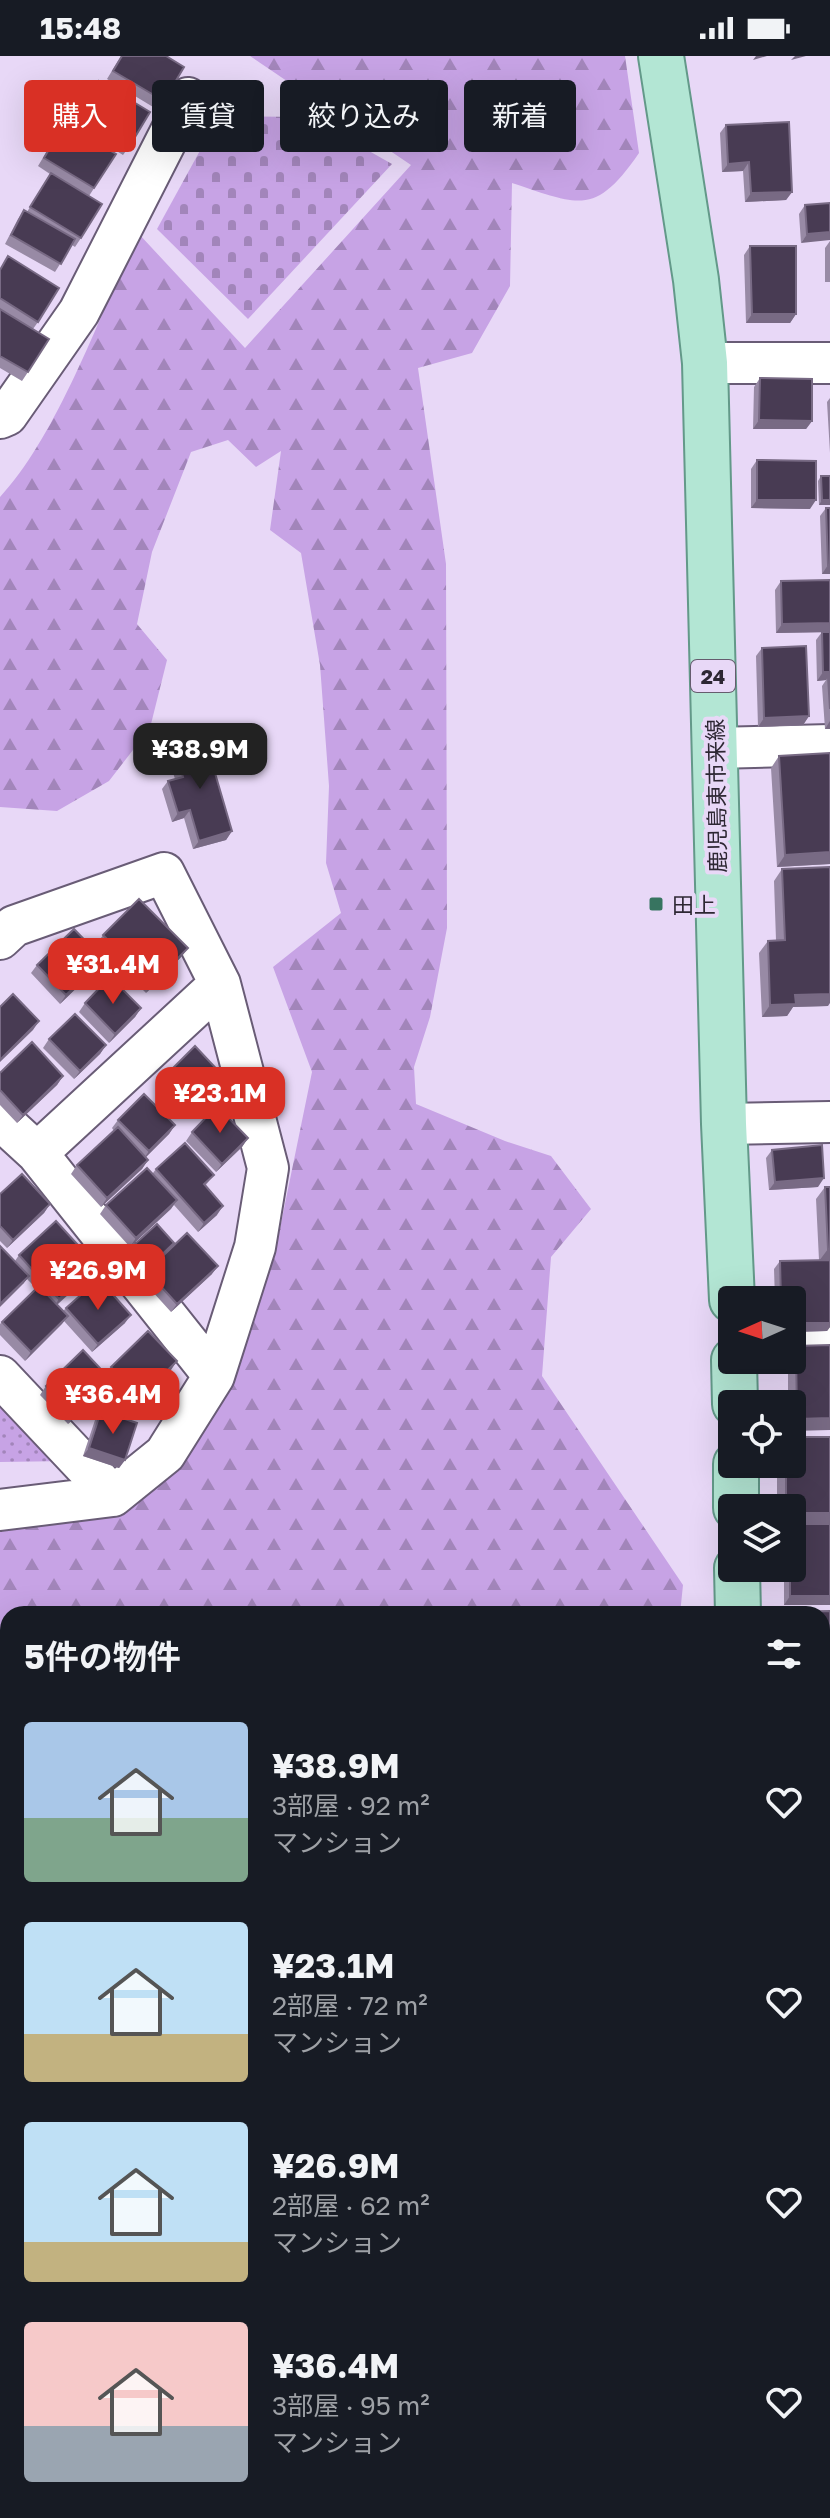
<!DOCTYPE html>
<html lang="ja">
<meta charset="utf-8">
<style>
:root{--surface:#171b24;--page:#20242c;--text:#f1f3f6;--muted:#9ea1a6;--accent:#d93025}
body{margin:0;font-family:"Golos Text","Noto Sans JP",sans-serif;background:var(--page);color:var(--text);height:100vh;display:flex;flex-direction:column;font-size:30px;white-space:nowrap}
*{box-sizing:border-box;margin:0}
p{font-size:26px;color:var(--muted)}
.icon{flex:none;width:44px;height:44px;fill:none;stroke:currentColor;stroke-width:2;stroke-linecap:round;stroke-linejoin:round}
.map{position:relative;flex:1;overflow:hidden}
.drawer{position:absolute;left:0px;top:1550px;width:830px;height:912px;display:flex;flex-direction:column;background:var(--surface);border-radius:24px 24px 0 0;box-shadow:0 8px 32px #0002}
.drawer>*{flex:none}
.hud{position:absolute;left:24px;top:24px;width:782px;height:72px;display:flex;gap:16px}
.needle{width:52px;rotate:267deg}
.buttons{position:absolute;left:718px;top:1230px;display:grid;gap:16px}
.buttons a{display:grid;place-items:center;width:88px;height:88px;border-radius:8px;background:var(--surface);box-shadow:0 8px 32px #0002;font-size:40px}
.price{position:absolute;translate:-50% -68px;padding:0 18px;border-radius:16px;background:var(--accent);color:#fff;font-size:26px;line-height:52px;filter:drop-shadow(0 2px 4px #0008)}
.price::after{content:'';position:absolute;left:50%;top:48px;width:24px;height:18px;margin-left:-12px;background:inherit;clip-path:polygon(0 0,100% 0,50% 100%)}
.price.current{background:#222;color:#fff}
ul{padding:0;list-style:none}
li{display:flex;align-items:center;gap:24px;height:200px;padding:0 24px}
li span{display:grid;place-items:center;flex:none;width:224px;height:160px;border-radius:8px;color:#555}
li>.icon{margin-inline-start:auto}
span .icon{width:96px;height:96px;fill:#fffc;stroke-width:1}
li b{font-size:34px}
h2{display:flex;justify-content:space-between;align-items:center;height:96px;padding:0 24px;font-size:34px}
.tag{padding:0 28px;border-radius:8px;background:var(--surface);box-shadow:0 8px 32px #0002;font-size:28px;line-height:72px}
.tag.current{background:var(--accent);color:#fff}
.status{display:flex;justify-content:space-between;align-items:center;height:56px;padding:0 40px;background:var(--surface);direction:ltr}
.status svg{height:22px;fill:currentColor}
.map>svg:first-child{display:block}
</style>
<div class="status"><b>15:48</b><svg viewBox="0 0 49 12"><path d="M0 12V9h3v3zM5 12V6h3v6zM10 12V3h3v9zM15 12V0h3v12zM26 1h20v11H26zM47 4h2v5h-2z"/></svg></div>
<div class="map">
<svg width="830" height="2462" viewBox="0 0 830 2462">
<defs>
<pattern id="forest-firs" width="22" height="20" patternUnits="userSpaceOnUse" patternTransform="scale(2)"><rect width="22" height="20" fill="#c7a3e5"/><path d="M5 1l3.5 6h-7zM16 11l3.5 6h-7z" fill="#a285ba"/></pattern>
<pattern id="cemetery-stones" width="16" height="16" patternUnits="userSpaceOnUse" patternTransform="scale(2)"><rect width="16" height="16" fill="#c7a3e5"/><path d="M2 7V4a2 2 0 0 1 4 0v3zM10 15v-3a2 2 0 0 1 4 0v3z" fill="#a285ba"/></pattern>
<pattern id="park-dots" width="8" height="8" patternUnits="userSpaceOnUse" patternTransform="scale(2)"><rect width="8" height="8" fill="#c7a3e5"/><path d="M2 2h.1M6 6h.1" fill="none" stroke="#a285ba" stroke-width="1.8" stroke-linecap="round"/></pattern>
</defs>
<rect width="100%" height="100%" fill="#e8d8f7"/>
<path fill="url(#forest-firs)" d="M250,0H625L639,97C595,161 579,149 512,127L510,230L472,297L418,312L446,508L447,872L430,961L414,1011L416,1048L505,1085L551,1100L591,1153L551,1201L542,1320L683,1529L680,1558H8V2454H44L38,2462H0V1472L155,1432L232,1310L279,1177L312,1016L273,911L341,857L326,807L329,730L320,609L301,497L270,474L281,395L256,411L228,384L191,396L152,496L137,568L167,604L150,672L109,725L57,755L0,751V441C58,379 101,256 138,177L245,292L411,109Z"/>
<path fill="url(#cemetery-stones)" d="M219,60L309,61L392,108L248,263L157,173Z"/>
<path fill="url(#park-dots)" d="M0,1333L70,1405L0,1406Z"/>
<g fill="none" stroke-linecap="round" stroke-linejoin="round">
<path stroke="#bd8fe3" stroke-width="64" d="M822,2282L830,2268
M720,2462L724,2454"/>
<defs>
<path id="minor" d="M705,307H830
M0,362L7,359L79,256L188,42
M715,692L830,689
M0,883L14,870L164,817L220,928L268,1112L255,1191L214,1320L165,1398L113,1440L0,1454
M0,1063L37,1097L214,1320
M724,1068L830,1066
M37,1097L220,928
M792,1283H830
M0,1320L113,1440
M822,1802L830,1789
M822,2154L830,2142
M822,2418L830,2405
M156,2462L161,2454
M551,2462L559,2454
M788,2462L797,2454"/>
<path id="major" d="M661,0L696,224L705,307L724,1068L732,1244
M734,1304L735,1348
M736,1408V1452
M737,1512L738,1558
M654,2462L657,2454"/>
</defs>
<use href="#minor" stroke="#695c76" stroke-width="44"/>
<use href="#major" stroke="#639989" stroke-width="48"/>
<use href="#minor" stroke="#fff" stroke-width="40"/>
<use href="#major" stroke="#b3e6d4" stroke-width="44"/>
</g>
<path fill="#988aa5" d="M121,0H166L164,45L158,54L107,23Z
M99,25L129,91L123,99L73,68Z
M64,67L116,98L89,140L81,182L75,191L72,189L55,216L5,188L18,163L24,154L27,156L50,118L38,110Z
M726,69L792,136L786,144L745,146L743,115L722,116L720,77Z
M830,147L801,187L799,158L805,149Z
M830,185V226H825V192Z
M750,190L796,258L790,267H746L744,199Z
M8,200L38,266L33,273L28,316L22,325L0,312V213Z
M760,322L812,365L806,373H753L754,331Z
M830,342V397L827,346Z
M757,404L810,453L751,452V413Z
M821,420L830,449H819L818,425Z
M826,452H830V518H822L820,460Z
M781,525L830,576L776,577L775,534Z
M822,576H830V673H825L822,630L826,624L817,625L816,584Z
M762,592L809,660L803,669L758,671L756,600Z
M174,692L232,775L226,784L193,793L184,762L172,766L162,733L168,725L175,723L168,701Z
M830,697V808L777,811L771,712L779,700Z
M782,813L828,950L793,951L787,960L762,961L759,897L768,885L776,884L774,825Z
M103,879L182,900L146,937L97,888Z
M37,909L97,912L60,948L31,917Z
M85,947L141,952L135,961L109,987L79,956Z
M49,983L106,989L100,998L74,1023L43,992Z
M169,1016L219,1030L193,1056L163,1025Z
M0,1017L63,1020L57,1029L17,1067L0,1049Z
M118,1064L175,1069L169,1078L146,1101L148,1104L142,1113L101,1151L71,1118L77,1109L114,1075L112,1072Z
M192,1076L248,1082L242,1091L216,1116L186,1085Z
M772,1094L818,1131L769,1134L766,1102Z
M156,1113L214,1119L205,1130L217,1159L198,1176L174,1149L130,1191L100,1158L106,1149L153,1117Z
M830,1130V1271L827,1275L792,1276V1244H775L774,1213L780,1205L819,1204L816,1143L825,1131Z
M0,1138L50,1148L44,1157L7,1192L0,1185Z
M174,1187L150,1211L132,1193L135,1188Z
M19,1199L91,1218L57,1249L63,1255L66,1252L125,1267L92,1296L64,1265L25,1305L0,1279V1268L36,1232L27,1223L23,1228L15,1205Z
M147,1215L212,1218L171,1256L141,1223Z
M830,1289L792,1375V1348H788V1304H792V1296L796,1290Z
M111,1311L171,1314L134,1349L111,1325L105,1333L68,1368L40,1339L46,1330L106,1318Z
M101,1355L125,1404L119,1412L83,1400L95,1364Z
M830,1381V1549H784V1512H792V1452H777V1408H792Z
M830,2046V2096L825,2103L822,2102V2062Z
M190,2454H233L234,2462H199Z
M334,2454H366L359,2462H343Z"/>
<path fill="#786a84" d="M756,0H767L753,4Z
M795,0H806L791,4Z
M749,106L743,115L722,116L728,108Z
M792,136L786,144L745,146L751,137Z
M830,176V184L801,187L807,178Z
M752,258H796L790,267H746Z
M759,364L812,365L806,373H753Z
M757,444H816L810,453L751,452Z
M822,444H830V449H819Z
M828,509H830V518H822Z
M830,567V576L776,577L782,568Z
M823,616H830V624L828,621L826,624L817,625Z
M809,660L803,669L758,671L764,662Z
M830,665V673H825Z
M190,754L184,762L172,766L178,757Z
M232,775L226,784L193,793L199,785Z
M830,796V808L777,811L785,799Z
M188,892L182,900L146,937L152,928Z
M103,903L97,912L60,948L66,939Z
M830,938V947L828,950L793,951L787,960L762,961L770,949L795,939Z
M141,952L135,961L109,987L115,978Z
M39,965L33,974L0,1006V1004Z
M106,989L100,998L74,1023L80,1015Z
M63,1020L57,1029L17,1067L23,1059Z
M225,1022L219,1030L193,1056L199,1047Z
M175,1069L169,1078L143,1104L149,1095Z
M248,1082L242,1091L216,1116L222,1108Z
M148,1104L142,1113L101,1151L107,1142Z
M824,1122L818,1131L769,1134L775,1126Z
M177,1144L171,1153L130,1191L136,1182Z
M50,1148L44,1157L7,1192L13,1184Z
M223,1150L217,1159L198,1176L204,1167Z
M828,1193H830V1204L819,1205Z
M97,1210L91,1218L53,1252L59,1243Z
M218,1210L212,1218L171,1256L177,1248Z
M29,1220L23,1228L0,1251V1248Z
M131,1259L125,1267L92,1296L98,1288Z
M68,1260L62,1268L25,1305L31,1296Z
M792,1267H830V1271L827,1275L792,1276Z
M177,1305L171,1314L134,1349L140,1341Z
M111,1324L105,1333L68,1368L74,1360Z
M830,1362V1374L792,1375V1369L797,1363Z
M89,1392L125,1404L119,1412L83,1400Z
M792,1457H830V1469H792Z
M790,1540H830V1549H784Z
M822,1601H830V1613H822Z
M822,1708H830V1712H822Z
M822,1778H830L824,1787H822Z
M822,1963L830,1966L825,1975L822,1974Z
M822,2003L830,2005L824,2014L822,2013Z"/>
<path fill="#483b53" stroke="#786a84" stroke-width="2" d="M122,0H166L184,11L164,45L113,15Z
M99,25L150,56L129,91L79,60Z
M789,66L792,136L751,137L749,106L728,108L726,69Z
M64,67L116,98L94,132L44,102Z
M51,117L102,148L81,182L30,151Z
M830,147V176L807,178L805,149Z
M24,154L75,183L61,208L11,179Z
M750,190H796V258H752Z
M8,200L59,232L38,266L0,242V214Z
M0,253L49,283L28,316L0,300Z
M760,322L812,323V365L759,364Z
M757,404L816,405V444H757Z
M821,420H830V444H822Z
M826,452H830V509H828Z
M830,524V567L782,568L781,525Z
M822,576H830V616H823Z
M806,590L809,660L764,662L762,592Z
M828,621H830V653Z
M205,683L232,775L199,785L190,754L178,757L168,725L183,721L174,692Z
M830,697V796L785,799L779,700Z
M830,811V938L795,939L796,948L770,949L768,885L785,884L782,813Z
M139,843L188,892L152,928L103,879Z
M74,873L103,903L66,939L37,909Z
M110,921L141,952L115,978L85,947Z
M13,938L39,965L0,1004V951Z
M75,958L106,989L80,1015L49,983Z
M32,986L63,1020L23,1059L0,1034V1017Z
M195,990L225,1022L199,1047L169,1016Z
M144,1038L175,1069L149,1095L118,1064Z
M217,1050L248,1082L222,1108L192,1076Z
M118,1071L148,1104L107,1142L77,1109Z
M185,1087L214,1119L204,1128L223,1150L204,1167L156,1113Z
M822,1089L824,1122L775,1126L772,1094Z
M147,1112L177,1144L136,1182L106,1149Z
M22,1118L50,1148L13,1184L0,1170V1138Z
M825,1131H830V1193H828Z
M56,1165L97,1210L59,1243L19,1199Z
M157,1168L174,1187L153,1207L135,1188Z
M187,1177L218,1210L177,1248L147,1215Z
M0,1190L29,1220L0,1248Z
M830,1204V1267H792V1244H781L780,1205Z
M99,1223L131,1259L98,1288L66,1252Z
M39,1230L68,1260L31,1296L2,1266Z
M148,1275L177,1305L140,1341L111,1311Z
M830,1289V1362L797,1363L796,1290Z
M83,1294L111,1324L74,1360L46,1330Z
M101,1355L137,1367L125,1404L89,1392Z
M792,1381H830V1457H792V1452H786V1408H792Z
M792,1468H830V1540H790V1512H792Z
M830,1555V1601H822V1558H779L778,1556Z
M830,1674V1708H822V1675Z
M822,1711L830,1712V1738H822Z
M822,1741L830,1742V1778H822Z
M822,1912L830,1915V1966L822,1963Z
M822,1968L830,1971V2005L822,2003Z
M822,2008L827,2009L822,2035Z
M830,2048V2064L823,2061Z
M822,2063L830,2068V2094L822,2089Z
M94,2454H134L140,2458L137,2462H88Z
M198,2454H233L237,2458L233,2462H208Z
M251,2454H271L279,2462H243Z
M350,2454H364L358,2461Z
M397,2454H434L444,2462H390Z
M565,2454H616L623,2462H557Z
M313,2455L321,2462H306Z"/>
<rect fill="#377460" stroke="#e8d8f7" stroke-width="3" x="648" y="840" width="16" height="16" rx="4"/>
<g text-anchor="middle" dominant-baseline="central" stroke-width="8" stroke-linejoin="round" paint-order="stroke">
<rect fill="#e8d8f7" stroke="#655c6e" stroke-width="2" x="691" y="604" width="44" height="32" rx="6"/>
<g font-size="20" font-weight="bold" fill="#2d2733">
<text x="713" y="620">24</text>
</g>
<g font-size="22" fill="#2d2733" stroke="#e8d8f7">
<text transform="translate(716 740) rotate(-91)">鹿児島東市来線</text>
</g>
<g font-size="22" fill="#2d2733" stroke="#e8d8f7" text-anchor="start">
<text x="672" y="848">田上</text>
</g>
</g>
</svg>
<div class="buttons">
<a><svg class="needle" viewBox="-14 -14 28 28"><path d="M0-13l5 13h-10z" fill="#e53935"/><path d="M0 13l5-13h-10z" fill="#9ea1a6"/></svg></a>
<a><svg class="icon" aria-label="locate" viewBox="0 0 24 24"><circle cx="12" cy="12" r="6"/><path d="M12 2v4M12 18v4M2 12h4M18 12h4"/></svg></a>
<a><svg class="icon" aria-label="layers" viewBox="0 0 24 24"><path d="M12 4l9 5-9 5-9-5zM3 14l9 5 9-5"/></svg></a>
</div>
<b class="price current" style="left:200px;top:735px">¥38.9M</b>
<b class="price" style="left:113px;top:950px">¥31.4M</b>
<b class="price" style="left:220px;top:1079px">¥23.1M</b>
<b class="price" style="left:98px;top:1256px">¥26.9M</b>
<b class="price" style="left:113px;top:1380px">¥36.4M</b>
<div class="hud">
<a class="tag current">購入</a>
<a class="tag">賃貸</a>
<a class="tag">絞り込み</a>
<a class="tag">新着</a>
</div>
<section class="drawer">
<h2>5件の物件<svg class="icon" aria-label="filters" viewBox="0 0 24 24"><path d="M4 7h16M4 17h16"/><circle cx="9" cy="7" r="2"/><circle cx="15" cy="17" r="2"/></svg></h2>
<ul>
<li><span style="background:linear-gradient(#a9c7e8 60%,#7fa58c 0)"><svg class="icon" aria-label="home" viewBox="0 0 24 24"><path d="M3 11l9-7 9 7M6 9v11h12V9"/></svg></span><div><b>¥38.9M</b><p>3部屋 · 92 m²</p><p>マンション</p></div><svg class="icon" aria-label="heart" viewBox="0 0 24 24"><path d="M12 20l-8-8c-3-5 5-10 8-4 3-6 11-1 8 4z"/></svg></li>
<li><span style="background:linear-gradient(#bfe0f5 70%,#c2b280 0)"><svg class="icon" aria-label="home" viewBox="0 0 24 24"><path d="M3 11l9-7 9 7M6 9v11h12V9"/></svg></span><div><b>¥23.1M</b><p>2部屋 · 72 m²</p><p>マンション</p></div><svg class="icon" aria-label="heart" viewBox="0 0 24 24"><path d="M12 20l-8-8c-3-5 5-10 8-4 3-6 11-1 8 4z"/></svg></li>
<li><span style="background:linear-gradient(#bfe0f5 75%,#c2b280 0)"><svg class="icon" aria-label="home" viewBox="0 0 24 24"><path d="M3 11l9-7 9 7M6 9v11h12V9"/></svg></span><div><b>¥26.9M</b><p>2部屋 · 62 m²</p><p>マンション</p></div><svg class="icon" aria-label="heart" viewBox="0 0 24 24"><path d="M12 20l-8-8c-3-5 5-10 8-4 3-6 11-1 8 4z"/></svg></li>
<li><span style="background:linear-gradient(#f6c9c9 65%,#9aa5b1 0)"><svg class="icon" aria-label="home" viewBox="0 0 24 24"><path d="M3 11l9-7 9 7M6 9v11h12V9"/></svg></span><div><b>¥36.4M</b><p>3部屋 · 95 m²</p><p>マンション</p></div><svg class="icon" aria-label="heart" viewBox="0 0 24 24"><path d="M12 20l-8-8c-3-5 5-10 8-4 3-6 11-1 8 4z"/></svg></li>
</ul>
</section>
</div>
